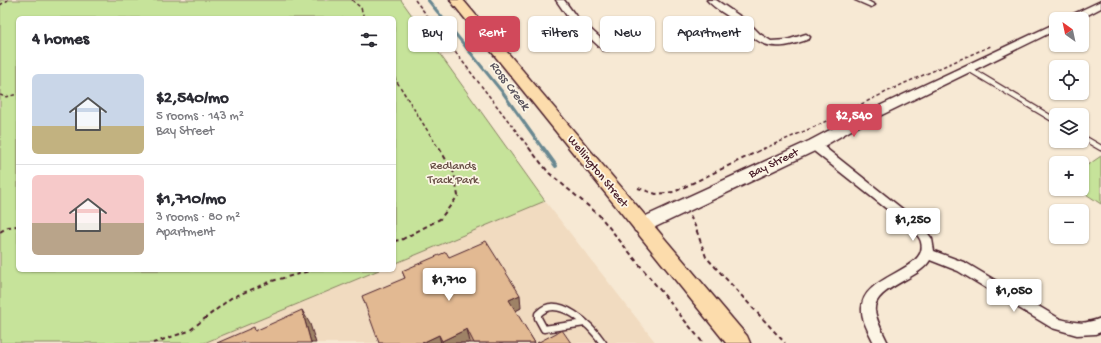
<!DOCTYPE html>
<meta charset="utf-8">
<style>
:root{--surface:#fff;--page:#f2f2f3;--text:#2b2b33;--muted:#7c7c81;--line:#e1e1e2;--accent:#d1495b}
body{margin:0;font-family:"Gochi Hand",sans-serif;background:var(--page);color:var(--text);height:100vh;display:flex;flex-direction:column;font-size:15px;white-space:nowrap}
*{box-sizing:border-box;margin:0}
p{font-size:13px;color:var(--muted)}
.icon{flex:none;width:22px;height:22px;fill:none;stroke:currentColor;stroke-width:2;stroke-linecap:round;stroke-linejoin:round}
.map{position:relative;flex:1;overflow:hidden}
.panel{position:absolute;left:16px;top:16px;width:380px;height:256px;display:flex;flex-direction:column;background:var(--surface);border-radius:6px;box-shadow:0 1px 3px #0004}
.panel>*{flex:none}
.guide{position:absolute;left:408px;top:16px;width:380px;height:36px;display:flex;gap:8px}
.needle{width:26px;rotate:327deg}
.tools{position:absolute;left:1049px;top:12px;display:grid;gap:8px}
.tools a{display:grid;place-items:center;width:40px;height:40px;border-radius:6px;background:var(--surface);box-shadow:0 1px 3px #0004;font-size:20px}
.price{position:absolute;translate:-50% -34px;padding:0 9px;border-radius:4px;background:#fff;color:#222;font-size:13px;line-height:26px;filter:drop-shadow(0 1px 2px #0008)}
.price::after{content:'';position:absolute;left:50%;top:24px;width:12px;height:9px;margin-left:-6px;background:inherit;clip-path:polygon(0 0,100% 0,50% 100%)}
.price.current{background:var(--accent);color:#fff}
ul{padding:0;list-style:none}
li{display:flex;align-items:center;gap:12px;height:100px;padding:0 16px}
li+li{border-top:1px solid var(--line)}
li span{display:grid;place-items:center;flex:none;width:112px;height:80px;border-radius:6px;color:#555}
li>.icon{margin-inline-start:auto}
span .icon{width:48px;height:48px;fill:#fffc;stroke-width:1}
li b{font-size:17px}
h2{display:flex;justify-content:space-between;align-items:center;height:48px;padding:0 16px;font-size:17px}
.tag{padding:0 14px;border-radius:6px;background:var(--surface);box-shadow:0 1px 3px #0004;font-size:14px;line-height:36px}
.tag.current{background:var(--accent);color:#fff}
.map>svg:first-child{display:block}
</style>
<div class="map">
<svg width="1101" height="343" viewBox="0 0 1101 343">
<rect width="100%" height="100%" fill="#f7e9d4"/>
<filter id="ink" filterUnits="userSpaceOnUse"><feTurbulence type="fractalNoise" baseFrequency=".025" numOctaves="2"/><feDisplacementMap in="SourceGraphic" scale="8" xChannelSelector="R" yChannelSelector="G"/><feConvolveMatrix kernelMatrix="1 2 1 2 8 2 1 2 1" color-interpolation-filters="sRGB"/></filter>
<g filter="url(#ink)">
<path fill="#f1dbc0" d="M545,201L656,343H204L379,270H394V264Z"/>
<path fill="#c6e39a" stroke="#888162" d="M0,0H401L545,201L394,264V18H18V270H379L204,343H0Z
M1101,156V204L1078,189H1082V169Z"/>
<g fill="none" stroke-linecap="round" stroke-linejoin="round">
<path stroke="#698891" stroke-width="3" d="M428,0L503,93L543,149"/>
<path stroke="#698891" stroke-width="4" d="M543,148L556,166"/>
<defs>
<path id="lane-far1" d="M969,69L1056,121
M1082,137L1101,148"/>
<path id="lane" d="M585,323L544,329L538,318V314C558,292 592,327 603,343"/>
<path id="street" d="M556,0H564L575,15L609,46L610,48L609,50H603L569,19Z
M707,0H716L747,21L760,34L771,41L787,40L806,34L810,37L809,39C790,46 770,52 753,37C747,32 743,26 737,22C727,15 715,9 707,0Z
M855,0H866L875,5L871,7Z
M814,141L818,142L920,223L932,239L934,251L966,263L1060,319C1078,323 1083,325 1101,318V332L1095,334L1077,335L1052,328L958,271L930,260C920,279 872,288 875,311C877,322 883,333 888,343H874C869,332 861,320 862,308C862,275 929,271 921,242C920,237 915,233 912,229L810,148L809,145L810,142Z"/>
<path id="secondary" d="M1101,1V8L1080,19H1065L1067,17Z
M1056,23V30L853,129L819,149L647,231L641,232L635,231L633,226L635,221L809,141L843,123Z"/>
<path id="primary" d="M450,0H463L747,336L750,343H726Z"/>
</defs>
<use href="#lane-far1" stroke="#4a1f2b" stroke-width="7"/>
<use href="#lane" stroke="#4a1f2b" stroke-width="9"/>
<use href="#street" stroke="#4a1f2b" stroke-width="3"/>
<use href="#secondary" stroke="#4a1f2b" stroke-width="3"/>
<use href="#primary" stroke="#4a1f2b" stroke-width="3"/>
<path stroke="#4a1f2b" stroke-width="1.5" stroke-dasharray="3.5 2.5" stroke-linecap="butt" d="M352,0L361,8L364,18
M415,0L530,149
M0,5L8,0
M394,77L439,149
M0,95L6,97L18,94
M763,149L814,127L905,83L991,46"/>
<path stroke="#4a1f2b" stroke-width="2" stroke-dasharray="4.5 3.5" stroke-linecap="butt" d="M529,148L549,173L599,215L703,343
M638,188L656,194L674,192L765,148
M690,216L695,226L706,257L785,343
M0,232L8,227L18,226
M394,241L401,240L440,219L458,196L454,173L439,148
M153,343L189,331L231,298L272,281L313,270"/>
<use href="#lane-far1" stroke="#fcf5e5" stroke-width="4.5"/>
<use href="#lane" stroke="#fcf5e5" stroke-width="6"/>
<use href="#street" fill="#fcf5e5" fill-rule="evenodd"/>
<use href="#secondary" fill="#fcf5e5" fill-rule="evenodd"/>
<use href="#primary" fill="#fcdcac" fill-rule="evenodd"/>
</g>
<path fill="#c29f7e" stroke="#4a1f2b" d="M449,257L521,308L515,311L535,343H470V342L468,343H379L405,278L402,271Z"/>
<path fill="#9e8266" stroke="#4a1f2b" d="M520,295L521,308L510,314L509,300Z
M302,310L310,324L316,343H311Z
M467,329L470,342L468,343H442V341Z
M439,335L441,343H422Z"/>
<path fill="#e2b992" stroke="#4a1f2b" d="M486,241L520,295L509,300L535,343H474L467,329L442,341L439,335L422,343H379L362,296L405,278L402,271L446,252L449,257Z
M302,310L311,343H217L254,327L255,331Z
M562,330L571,343H537Z"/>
</g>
<g text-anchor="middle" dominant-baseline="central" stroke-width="3.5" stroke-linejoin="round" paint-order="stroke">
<g font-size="12" fill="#4a1f2b" stroke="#fcf5e5">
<text transform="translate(774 164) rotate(-26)">Bay Street</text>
<text transform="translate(597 172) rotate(51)">Wellington Street</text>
</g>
<g font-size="12" fill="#695047" stroke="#fcf5e5">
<text x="453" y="167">Redlands<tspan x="453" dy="14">Track Park</tspan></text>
</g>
<g font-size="13" font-style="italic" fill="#59545e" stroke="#fcf5e5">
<text transform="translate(509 86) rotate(53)">Ross Creek</text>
</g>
</g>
</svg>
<div class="tools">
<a><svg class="needle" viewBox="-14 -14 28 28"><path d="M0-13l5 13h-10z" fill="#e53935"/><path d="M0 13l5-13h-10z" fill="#7c7c81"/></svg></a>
<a><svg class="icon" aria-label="locate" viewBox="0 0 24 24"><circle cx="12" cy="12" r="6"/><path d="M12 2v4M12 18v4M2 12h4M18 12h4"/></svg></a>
<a><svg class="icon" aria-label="layers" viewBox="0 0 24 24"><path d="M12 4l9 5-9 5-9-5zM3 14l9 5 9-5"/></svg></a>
<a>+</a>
<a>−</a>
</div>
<b class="price current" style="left:854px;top:138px">$2,540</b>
<b class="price" style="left:913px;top:242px">$1,250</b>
<b class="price" style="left:449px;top:302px">$1,710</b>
<b class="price" style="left:1014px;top:313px">$1,050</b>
<div class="guide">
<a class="tag">Buy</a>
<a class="tag current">Rent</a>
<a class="tag">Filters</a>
<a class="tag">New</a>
<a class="tag">Apartment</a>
</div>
<section class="panel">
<h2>4 homes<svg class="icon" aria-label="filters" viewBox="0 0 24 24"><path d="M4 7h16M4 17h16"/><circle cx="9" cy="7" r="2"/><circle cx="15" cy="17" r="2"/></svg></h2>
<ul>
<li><span style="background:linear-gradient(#c9d6e8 65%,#c2b280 0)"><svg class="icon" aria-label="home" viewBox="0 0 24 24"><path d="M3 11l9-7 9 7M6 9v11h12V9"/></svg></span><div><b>$2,540/mo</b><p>5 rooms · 143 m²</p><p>Bay Street</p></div></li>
<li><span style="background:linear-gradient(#f6c9c9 60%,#b9a48a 0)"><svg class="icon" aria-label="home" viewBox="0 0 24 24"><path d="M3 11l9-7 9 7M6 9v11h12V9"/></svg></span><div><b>$1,710/mo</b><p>3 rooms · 80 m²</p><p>Apartment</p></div></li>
</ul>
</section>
</div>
